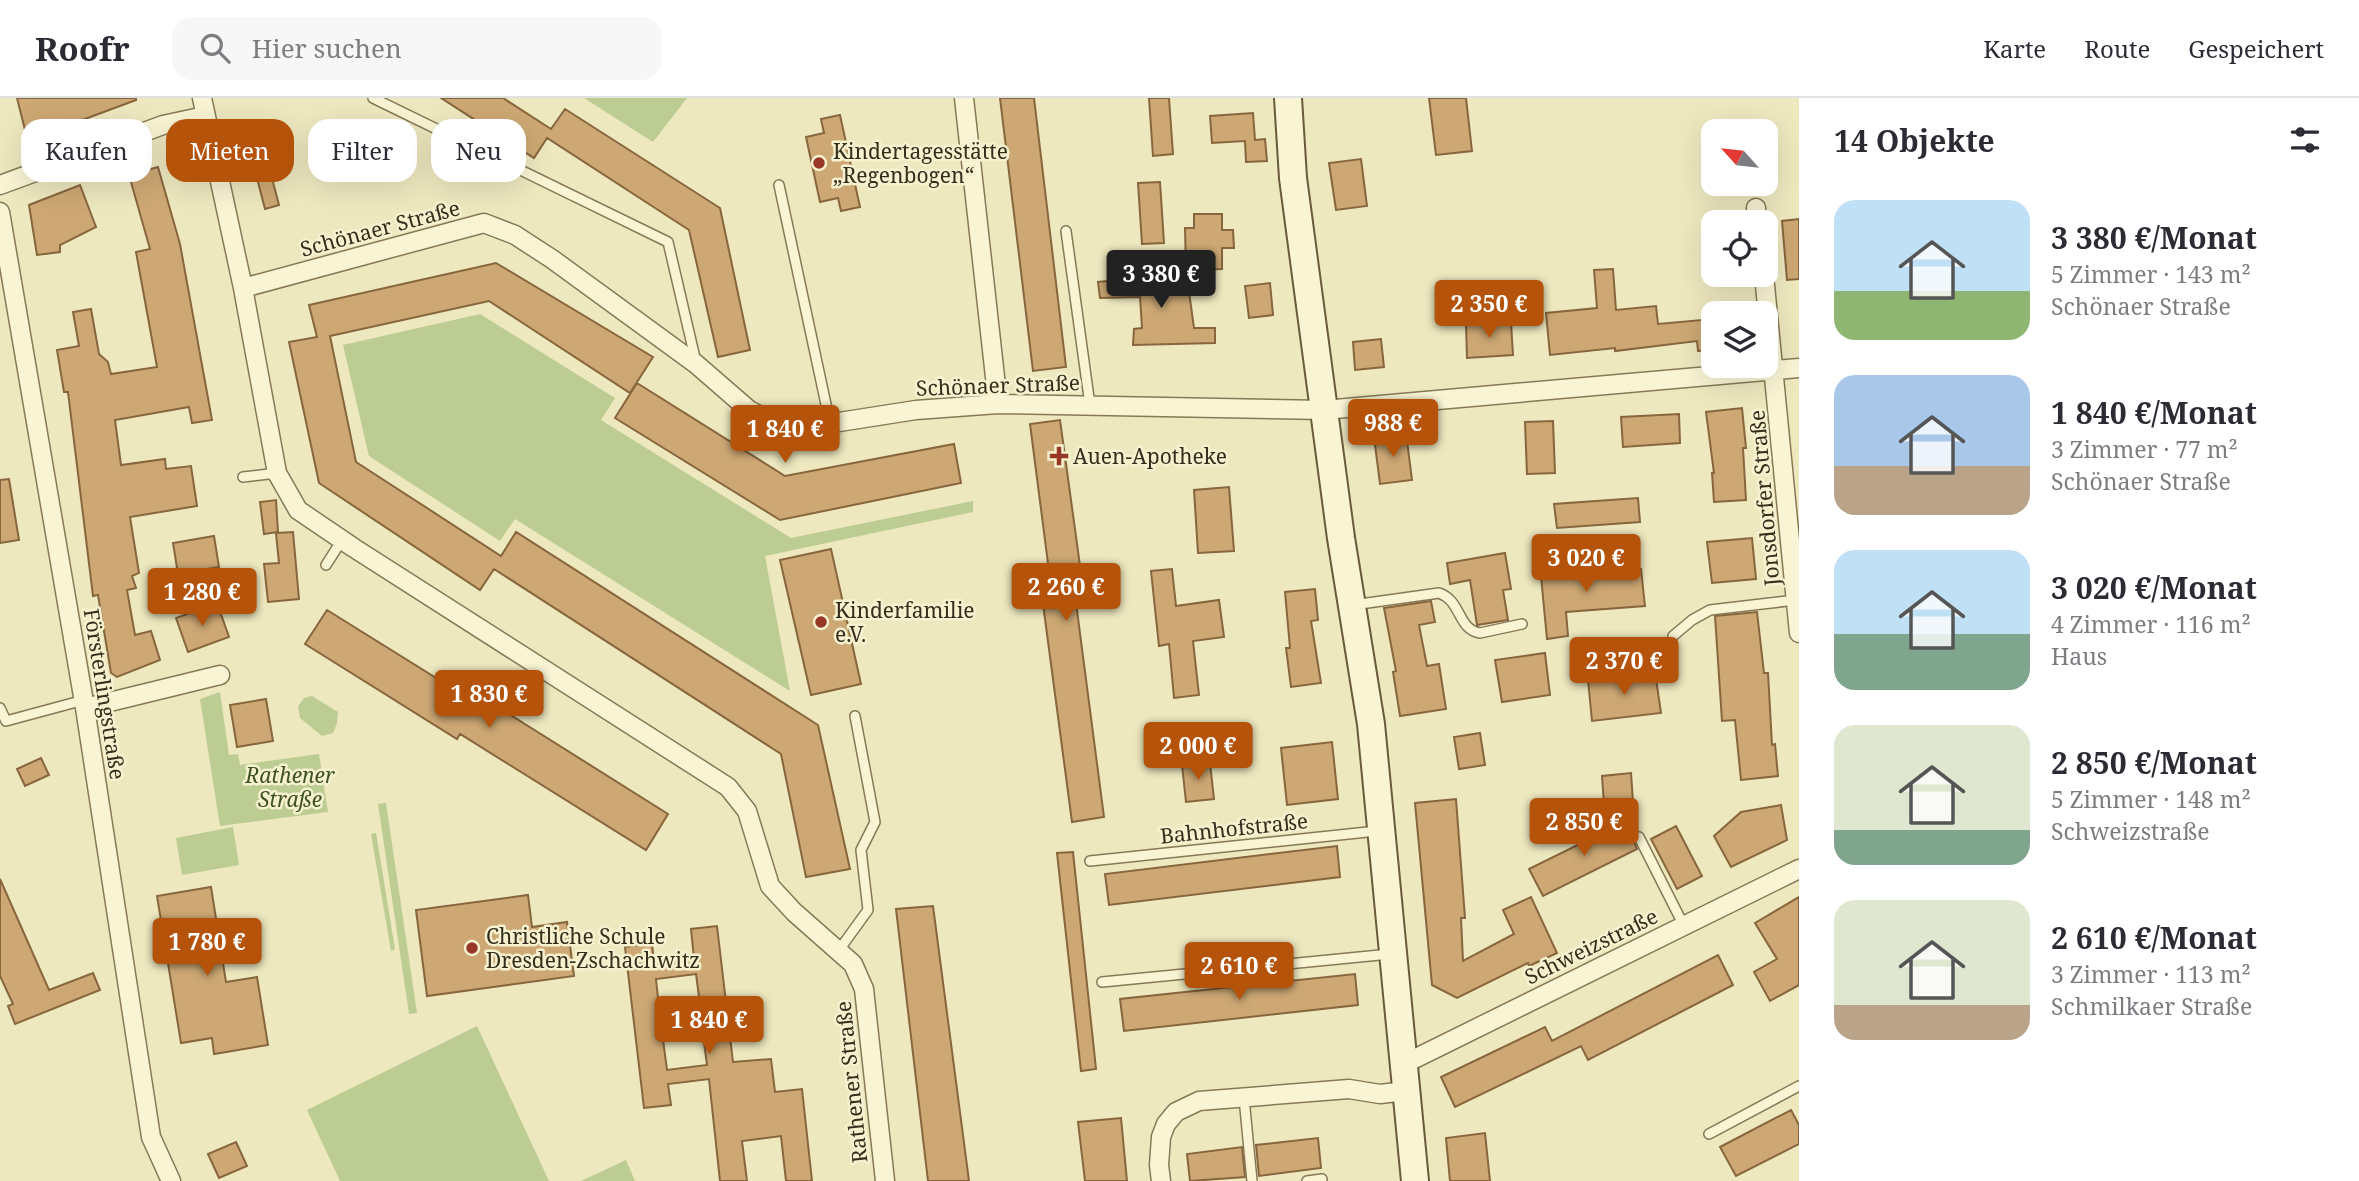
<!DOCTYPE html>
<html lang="de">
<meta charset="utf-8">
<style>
:root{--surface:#fff;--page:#f7f7f7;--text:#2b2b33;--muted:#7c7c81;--line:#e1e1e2;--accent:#b45309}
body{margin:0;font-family:"Noto Serif",serif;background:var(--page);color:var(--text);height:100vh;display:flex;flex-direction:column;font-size:26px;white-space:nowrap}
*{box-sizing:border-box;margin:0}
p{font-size:23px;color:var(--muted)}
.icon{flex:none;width:38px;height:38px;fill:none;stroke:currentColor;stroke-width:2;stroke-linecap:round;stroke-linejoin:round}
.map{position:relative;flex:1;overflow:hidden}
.sheet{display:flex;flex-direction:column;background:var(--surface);width:560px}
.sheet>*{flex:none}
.banner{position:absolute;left:21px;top:21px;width:665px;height:63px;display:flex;gap:14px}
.needle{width:46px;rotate:297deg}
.buttons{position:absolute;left:1701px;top:21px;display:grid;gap:14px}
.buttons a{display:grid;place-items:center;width:77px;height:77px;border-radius:14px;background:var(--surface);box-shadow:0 7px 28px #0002;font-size:35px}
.price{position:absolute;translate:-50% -60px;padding:0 16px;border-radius:7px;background:var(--accent);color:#fff;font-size:23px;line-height:46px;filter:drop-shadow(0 2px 4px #0008)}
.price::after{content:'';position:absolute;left:50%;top:42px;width:21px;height:16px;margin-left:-10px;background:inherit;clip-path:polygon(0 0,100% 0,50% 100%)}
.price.on{background:#222;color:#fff}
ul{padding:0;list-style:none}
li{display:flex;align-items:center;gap:21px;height:175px;padding:0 35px}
li span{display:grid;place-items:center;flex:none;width:196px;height:140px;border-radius:21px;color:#555}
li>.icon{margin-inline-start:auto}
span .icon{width:84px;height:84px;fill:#fffc;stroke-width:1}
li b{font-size:30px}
h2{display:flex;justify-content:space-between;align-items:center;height:84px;padding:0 35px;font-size:30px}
.pill{padding:0 24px;border-radius:21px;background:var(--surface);box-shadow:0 7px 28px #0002;font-size:24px;line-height:63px}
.pill.on{background:var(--accent);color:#fff}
header{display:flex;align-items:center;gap:42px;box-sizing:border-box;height:98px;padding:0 35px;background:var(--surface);border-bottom:2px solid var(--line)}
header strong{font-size:33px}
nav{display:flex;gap:38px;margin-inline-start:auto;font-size:24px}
.search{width:490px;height:63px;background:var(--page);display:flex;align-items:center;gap:18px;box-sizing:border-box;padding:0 24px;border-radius:21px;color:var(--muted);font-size:26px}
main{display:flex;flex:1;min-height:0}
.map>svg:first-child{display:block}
</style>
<header>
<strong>Roofr</strong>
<div class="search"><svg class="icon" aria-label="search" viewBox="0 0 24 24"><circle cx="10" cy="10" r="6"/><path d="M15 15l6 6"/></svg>Hier suchen</div>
<nav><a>Karte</a><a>Route</a><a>Gespeichert</a></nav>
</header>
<main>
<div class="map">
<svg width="1799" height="1083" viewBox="0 0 1799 1083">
<rect width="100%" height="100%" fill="#eee8bf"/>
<path fill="#bccc93" d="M584,0H687L653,44Z
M480,216L615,300L601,322L791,440L973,403V414L765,458L790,593L515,421L500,443L369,358L343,247Z
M220,594L229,657L238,656L240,667L319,656L328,714L220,728L200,601Z
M312,598L338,614L337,625L333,635L322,638L300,620L298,608L304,600Z
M386,705L417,915L409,916L378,706Z
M233,729L239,767L182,777L176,740Z
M376,735L395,851L391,853L371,736Z
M477,928L549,1083H340L307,1012Z
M626,1062L635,1083H581Z"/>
<path fill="#cda874" stroke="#87663d" stroke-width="2" fill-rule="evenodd" d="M17,0H136V2L85,21L26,36Z
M441,0H503L551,31L565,11L720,110L750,252L718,259L689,132L547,40L534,60Z
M1000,0H1034L1066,269L1033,273Z
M1149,0H1169L1173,56L1153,58Z
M1429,0H1466L1472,53L1436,57Z
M1253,15L1255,42L1265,41L1267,63L1246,64L1245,43L1212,45L1210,18Z
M840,17L860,109L841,113L838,100L820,104L806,39L824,35L821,21Z
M267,61L279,107L265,111L253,65Z
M1361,61L1367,108L1336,112L1329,65Z
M158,69L180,146L212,322L192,325L189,309L115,322L121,367L165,361L166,371L191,368L197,408L130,419L139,475L132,478L136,490L127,492L135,537L151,533L160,562L117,579L111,575L98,497L93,498L68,294H64L57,252L79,248L73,214L91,211L99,256L108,264L111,276L157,269L136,154L150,151L129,77Z
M1160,84L1164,145L1142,146L1138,85Z
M80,87L96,129L60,147V154L37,157L29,107Z
M1194,116H1222V132H1233L1234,150H1222V171L1186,172L1185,130H1194Z
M1799,121V181L1787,182L1782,123Z
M496,165L653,259L630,295L489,203L330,238L356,364L501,458L516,434L818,627L850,771L806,779L781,656L494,471L480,492L319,385L289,244L317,239L309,207Z
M1613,171L1616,212L1656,208L1658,226L1713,221V251L1698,253L1697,243L1615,253V250L1550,257L1546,215L1597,210L1594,172Z
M1151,179L1152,181L1187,179L1194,230H1215V245L1133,247L1134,231L1142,230L1140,199L1100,200L1098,184Z
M1270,185L1273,217L1249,220L1245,188Z
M1511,224L1513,257L1467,260L1466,226Z
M1381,241L1384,269L1355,272L1353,244Z
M637,285L785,378L954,346L961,385L780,422L615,320Z
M1742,310L1746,350H1743L1746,402L1714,404L1712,375H1714L1706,314Z
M1679,316L1680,345L1623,349L1621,319Z
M1060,322L1085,504L1076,505L1104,719L1072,724L1043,506L1053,504L1030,326Z
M1553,323L1555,375L1527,376L1525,324Z
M1406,335L1412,382L1380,386L1374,339Z
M9,381L19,442L0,445V382Z
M1229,389L1234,453L1198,455L1194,392Z
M1638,400L1640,424L1557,430L1554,406Z
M276,402L278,434L264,436L260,404Z
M293,434L299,501L268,504L264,466L279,465L276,435Z
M214,438L219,469L178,476L173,445Z
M1752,440L1756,481L1712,485L1707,444Z
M831,451L861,586L811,597L780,462Z
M1505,455L1511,491L1503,492L1508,522L1477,527L1470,482L1450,486L1447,465Z
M1561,466L1562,477L1641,471L1645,508L1566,514L1568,538L1547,541L1540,468Z
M1172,471L1176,508L1219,502L1224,539L1193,543L1199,597L1174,600L1169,546L1159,548L1151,473Z
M1315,491L1318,522L1311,523L1321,585L1291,589L1286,550H1290L1285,494Z
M1431,503L1435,524L1419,527L1427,568L1439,566L1446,611L1400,618L1393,574L1396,573L1384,510Z
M217,505L229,539L188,554L176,520Z
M327,512L478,606L482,599L668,716L646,752L460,636L457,641L305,546Z
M1757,514L1764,575H1768L1772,647L1775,646L1778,678L1741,682L1735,622L1722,623L1715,518Z
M1545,555L1550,597L1502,604L1495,562Z
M1655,574L1661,615L1592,623L1588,582Z
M266,601L273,643L237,649L230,607Z
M1480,635L1485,667L1459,671L1454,639Z
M1332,644L1338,701L1287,707L1281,650Z
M41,660L49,677L25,688L17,671Z
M1210,665L1214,701L1186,704L1182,667Z
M1631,675L1633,704L1604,707L1602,678Z
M1456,701L1465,820H1461L1463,863L1514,836L1503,812L1531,799L1557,855L1529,868L1528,865L1457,900L1432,887L1415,705Z
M1781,707L1787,742L1731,769L1714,738L1741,714Z
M1628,722L1634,734L1632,739L1637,751L1543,798L1529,771Z
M1676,728L1702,778L1677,791L1651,741Z
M1337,748L1340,779L1109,807L1105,776Z
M1073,754L1096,971L1081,973L1057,755Z
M0,781L49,892L93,875L100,892L15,926L8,908L13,906L0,878Z
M211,789L226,884L257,879L268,947L214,956L212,940L181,945L157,798Z
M528,797L532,829L567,824L574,878L427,898L416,812Z
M1799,799V887L1770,903L1754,874L1777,861L1755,825Z
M933,808L969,1083H928L896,811Z
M717,828L733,964L771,961L775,994L802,991L812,1083H786L781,1038L742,1043L747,1083H720L709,981L668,986L671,1007L644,1010L625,849L652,845L654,866L694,861L691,831ZM696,876L701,914L660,919L656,881ZM702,929L707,967L667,972L662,934Z
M1718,857L1733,887L1588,962L1581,948L1455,1009L1441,979L1545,929L1552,943Z
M1355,876L1358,907L1124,933L1120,901Z
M1791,1012L1799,1027V1046L1736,1078L1720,1049Z
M1121,1020L1127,1083H1085L1078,1024Z
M1485,1035L1490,1083H1450L1446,1040Z
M1318,1040L1321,1070L1259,1078L1256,1047Z
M236,1044L247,1068L219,1080L208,1056Z
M1242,1049L1245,1079L1190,1083L1187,1056Z"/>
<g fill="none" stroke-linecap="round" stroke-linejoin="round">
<defs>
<path id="lane" d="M373,0L668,144L696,264
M779,87L830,325
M1066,133L1090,307
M243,379L277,375
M326,467L342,442
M1353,507L1439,495C1462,503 1457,531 1480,535L1522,526
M1673,538L1692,522L1710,512L1796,502
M0,610L6,623L84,602
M1639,739L1684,828
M1090,763L1377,733
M839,852L868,812L861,752L875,724L855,618
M1102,884L1390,856
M1244,1000L1252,1083
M1709,1036L1799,988
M1307,1083L1322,1081"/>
<path id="street" d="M202,0L243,190L277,375L298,412L354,450L728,689L747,713L770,788L794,814L853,866L864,891L885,1083
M964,0L998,306
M0,87L163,27L205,18
M1756,110L1757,124
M0,114L85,610L151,1039L171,1083
M1764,177L1799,535
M243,190L484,125L515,137L552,161L696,266L749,312L788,332L916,312L998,306L1324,312L1799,270
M85,610L220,577
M1404,966L1799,771
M1161,1083L1159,1067L1161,1039L1166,1026L1176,1014L1199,1003L1349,991L1380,996L1406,993"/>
<path id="secondary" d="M1288,0L1293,80L1341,440L1371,626L1415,1083"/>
</defs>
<use href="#lane" stroke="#877957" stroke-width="12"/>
<use href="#street" stroke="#877957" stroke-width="21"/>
<use href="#secondary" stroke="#695a3b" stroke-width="30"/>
<use href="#lane" stroke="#f9f4d3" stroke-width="9"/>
<use href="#street" stroke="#f9f4d3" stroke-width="18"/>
<use href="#secondary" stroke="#f9f4d3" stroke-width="26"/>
</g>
<g fill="#973826" stroke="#f6f1cf" stroke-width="2.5">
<circle cx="819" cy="65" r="7"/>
<path d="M1055.5 347.5h7v7h7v7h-7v7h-7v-7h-7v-7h7z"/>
<circle cx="821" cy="524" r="7"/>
<circle cx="472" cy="850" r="7"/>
</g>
<g text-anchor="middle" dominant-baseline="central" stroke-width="5" stroke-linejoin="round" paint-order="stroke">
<g font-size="21" fill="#372d1c" stroke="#f6f1cf" text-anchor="start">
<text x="833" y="53">Kindertagesstätte<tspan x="833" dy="24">„Regenbogen“</tspan></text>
<text x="1073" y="358">Auen-Apotheke</text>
<text x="835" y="512">Kinderfamilie<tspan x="835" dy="24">e.V.</tspan></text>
<text x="486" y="838">Christliche Schule<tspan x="486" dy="24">Dresden-Zschachwitz</tspan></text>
</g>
<g font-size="21" fill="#372d1c" stroke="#f6f1cf">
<text transform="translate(380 130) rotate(-15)">Schönaer Straße</text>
<text transform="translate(998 287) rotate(-2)">Schönaer Straße</text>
<text transform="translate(1764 400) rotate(-95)">Jonsdorfer Straße</text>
<text transform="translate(105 596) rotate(81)">Försterlingstraße</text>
<text transform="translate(1234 730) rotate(-6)">Bahnhofstraße</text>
<text transform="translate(1591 848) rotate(-26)">Schweizstraße</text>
<text transform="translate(851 984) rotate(-96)">Rathener Straße</text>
</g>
<g font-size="21" font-style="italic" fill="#3f5322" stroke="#f6f1cf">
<text x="290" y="677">Rathener<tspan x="290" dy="24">Straße</tspan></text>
</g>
</g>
</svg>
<div class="buttons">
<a><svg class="needle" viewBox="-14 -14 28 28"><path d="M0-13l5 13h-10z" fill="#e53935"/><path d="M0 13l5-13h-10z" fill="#7c7c81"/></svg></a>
<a><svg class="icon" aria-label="locate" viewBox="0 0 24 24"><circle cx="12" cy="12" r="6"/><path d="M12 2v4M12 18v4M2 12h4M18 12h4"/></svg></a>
<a><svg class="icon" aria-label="layers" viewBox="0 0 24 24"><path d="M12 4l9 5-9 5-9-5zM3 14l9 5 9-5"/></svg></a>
</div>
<b class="price on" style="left:1161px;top:212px">3 380 €</b>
<b class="price" style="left:1489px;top:242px">2 350 €</b>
<b class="price" style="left:1393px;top:361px">988 €</b>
<b class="price" style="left:785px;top:367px">1 840 €</b>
<b class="price" style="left:1586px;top:496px">3 020 €</b>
<b class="price" style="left:1066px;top:525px">2 260 €</b>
<b class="price" style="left:202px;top:530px">1 280 €</b>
<b class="price" style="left:1624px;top:599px">2 370 €</b>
<b class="price" style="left:489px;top:632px">1 830 €</b>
<b class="price" style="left:1198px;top:684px">2 000 €</b>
<b class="price" style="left:1584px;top:760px">2 850 €</b>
<b class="price" style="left:207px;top:880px">1 780 €</b>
<b class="price" style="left:1239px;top:904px">2 610 €</b>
<b class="price" style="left:709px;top:958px">1 840 €</b>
<div class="banner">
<a class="pill">Kaufen</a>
<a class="pill on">Mieten</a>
<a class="pill">Filter</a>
<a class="pill">Neu</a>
</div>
</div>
<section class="sheet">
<h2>14 Objekte<svg class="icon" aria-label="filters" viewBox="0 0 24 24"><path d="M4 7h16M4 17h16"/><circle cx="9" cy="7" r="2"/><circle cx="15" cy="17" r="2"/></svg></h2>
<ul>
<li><span style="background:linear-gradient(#bfe0f5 65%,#8fb573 0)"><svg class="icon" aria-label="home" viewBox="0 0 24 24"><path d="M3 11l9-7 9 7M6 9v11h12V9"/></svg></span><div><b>3 380 €/Monat</b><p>5 Zimmer · 143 m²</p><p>Schönaer Straße</p></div></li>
<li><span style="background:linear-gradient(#a9c7e8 65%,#b9a48a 0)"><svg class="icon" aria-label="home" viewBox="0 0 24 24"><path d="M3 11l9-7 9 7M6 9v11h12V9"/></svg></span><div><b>1 840 €/Monat</b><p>3 Zimmer · 77 m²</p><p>Schönaer Straße</p></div></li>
<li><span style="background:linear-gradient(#bfe0f5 60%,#7fa58c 0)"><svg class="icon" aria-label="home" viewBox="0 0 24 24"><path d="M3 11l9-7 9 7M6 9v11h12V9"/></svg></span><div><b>3 020 €/Monat</b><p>4 Zimmer · 116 m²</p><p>Haus</p></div></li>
<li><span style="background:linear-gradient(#dfe7d0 75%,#7fa58c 0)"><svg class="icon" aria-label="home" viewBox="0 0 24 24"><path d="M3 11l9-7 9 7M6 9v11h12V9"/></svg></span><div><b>2 850 €/Monat</b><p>5 Zimmer · 148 m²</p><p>Schweizstraße</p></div></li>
<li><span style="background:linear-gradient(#dfe7d0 75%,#b9a48a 0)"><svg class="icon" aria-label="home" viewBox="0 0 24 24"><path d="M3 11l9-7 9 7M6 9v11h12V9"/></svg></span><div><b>2 610 €/Monat</b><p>3 Zimmer · 113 m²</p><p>Schmilkaer Straße</p></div></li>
</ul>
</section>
</main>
